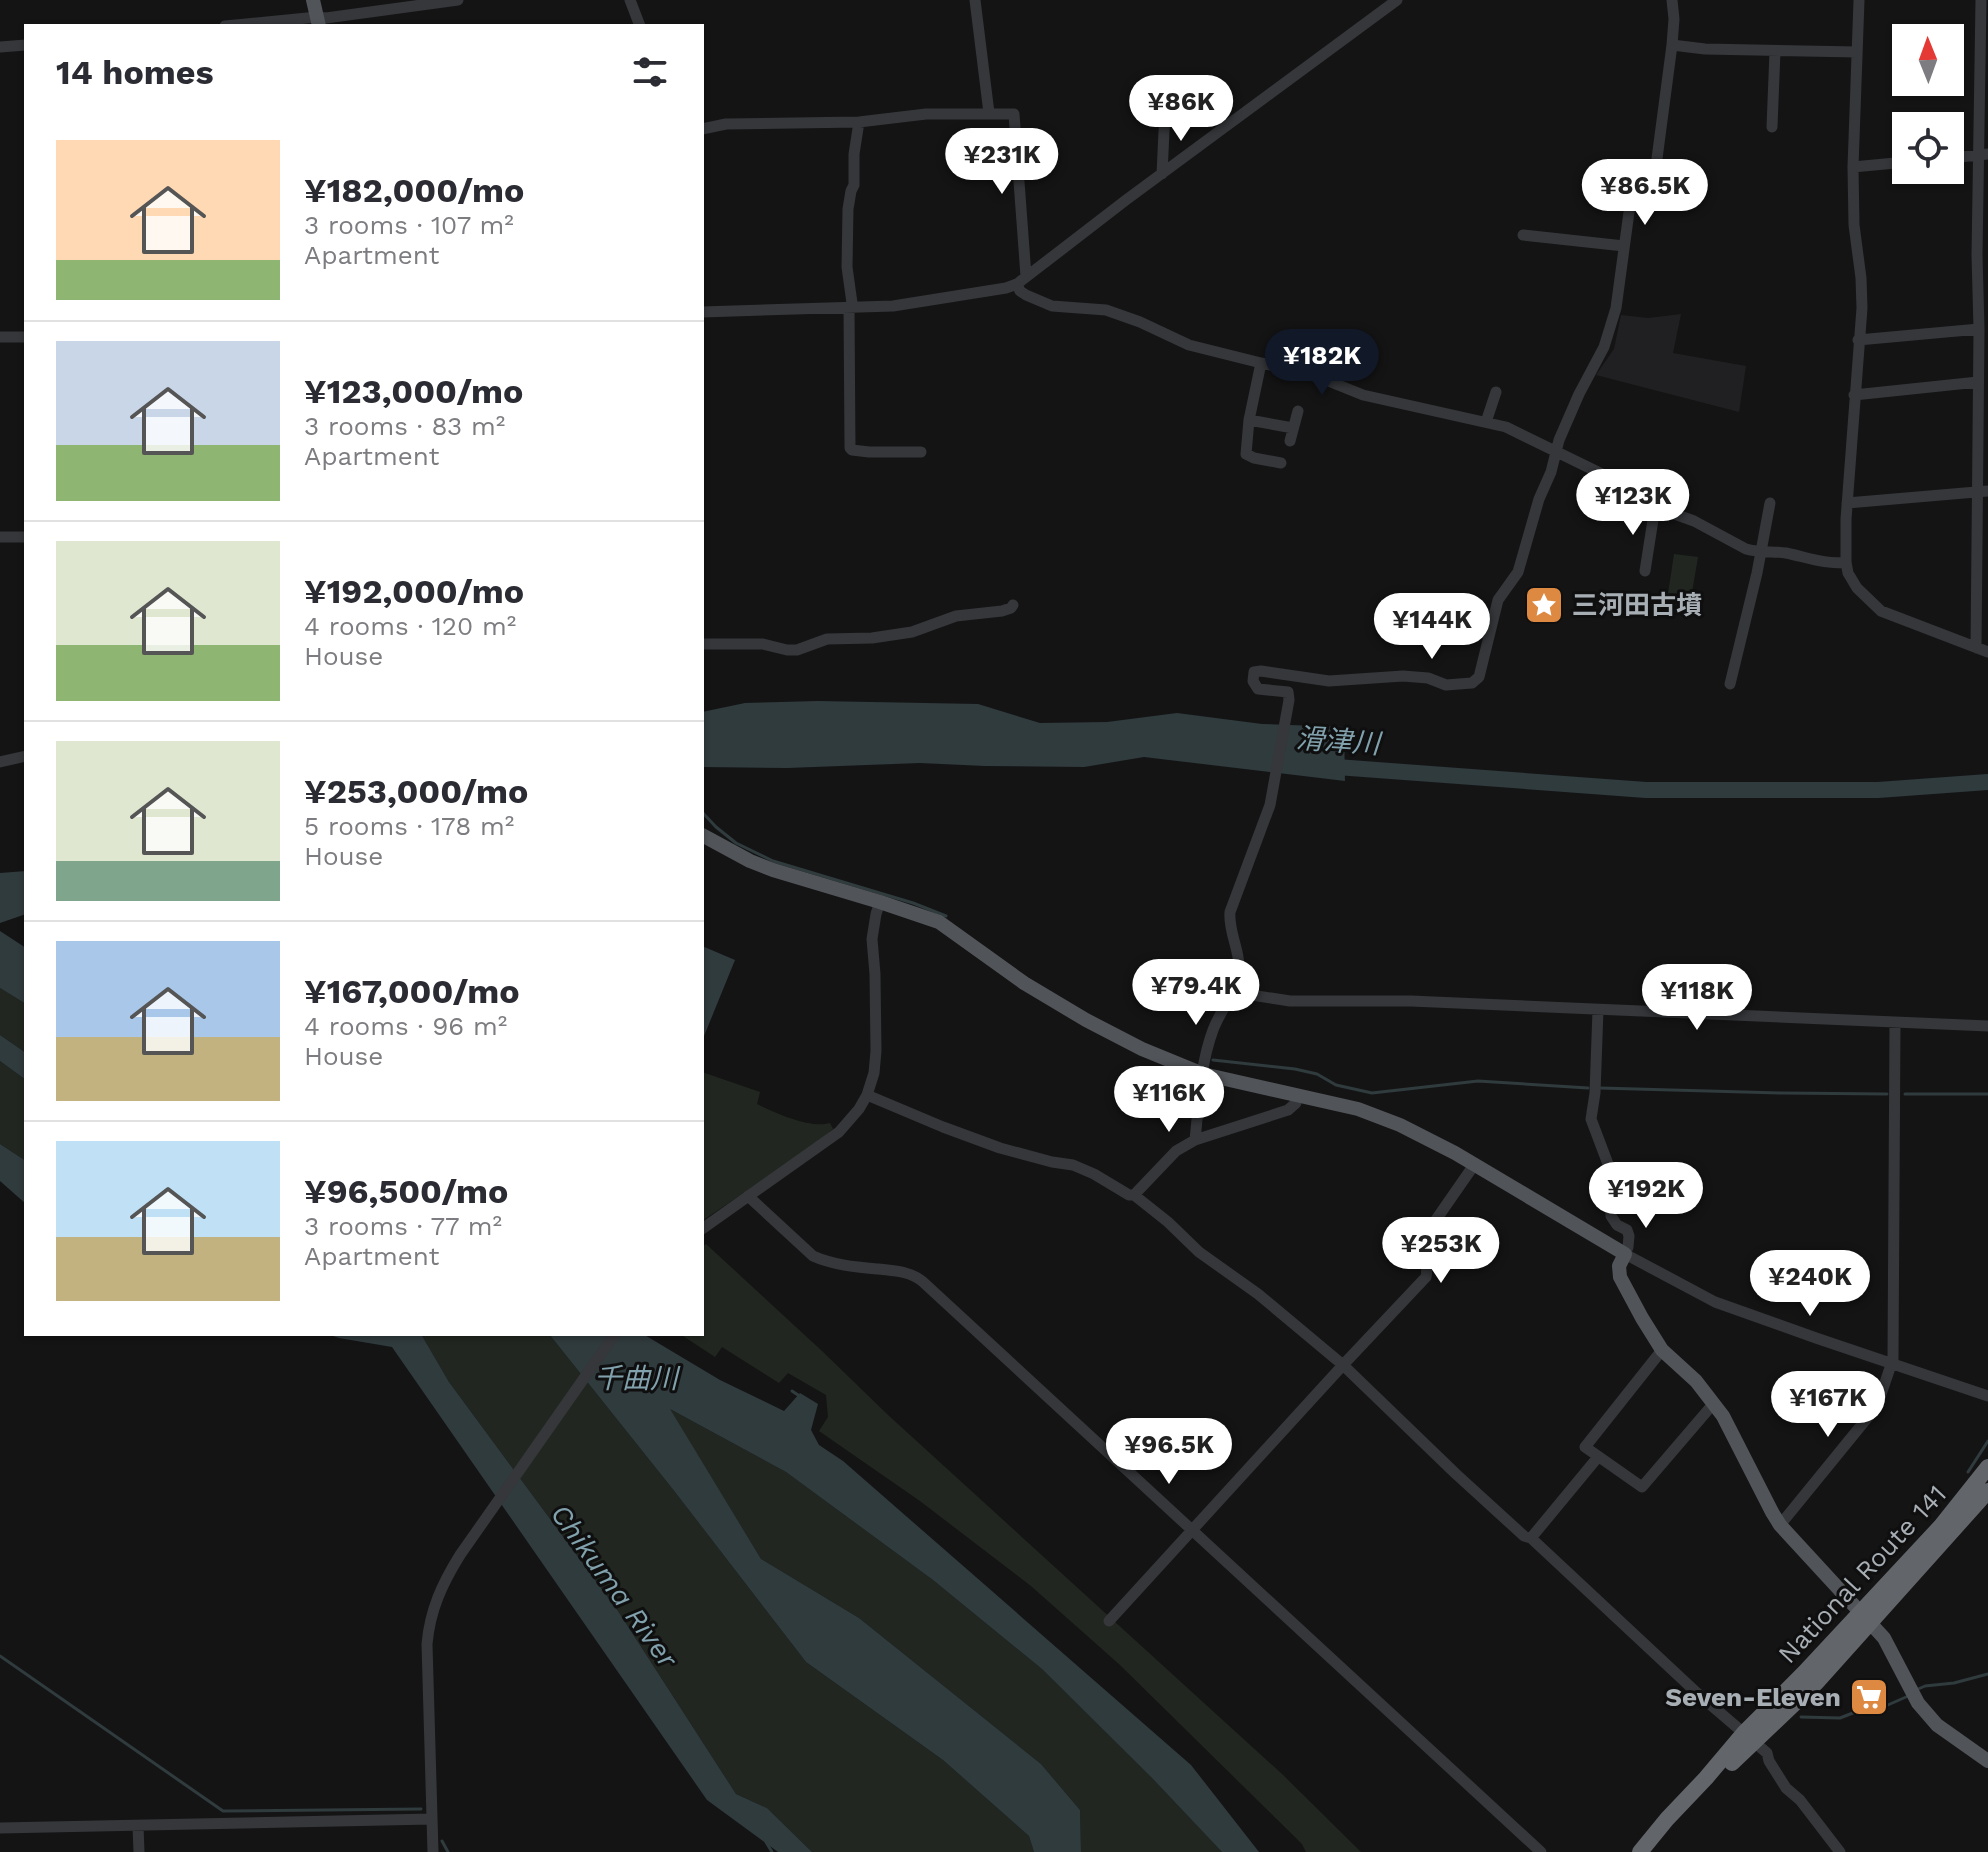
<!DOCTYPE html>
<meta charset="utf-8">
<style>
:root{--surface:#fff;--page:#f2f2f3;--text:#2b2b33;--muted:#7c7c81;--line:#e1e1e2;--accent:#111827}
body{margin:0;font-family:"Work Sans","Noto Sans JP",sans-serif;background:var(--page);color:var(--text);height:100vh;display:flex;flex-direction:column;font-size:30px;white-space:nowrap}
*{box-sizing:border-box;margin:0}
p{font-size:26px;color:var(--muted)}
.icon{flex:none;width:44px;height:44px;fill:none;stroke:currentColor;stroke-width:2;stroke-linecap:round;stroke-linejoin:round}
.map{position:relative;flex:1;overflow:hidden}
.sheet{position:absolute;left:24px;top:24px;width:680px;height:1312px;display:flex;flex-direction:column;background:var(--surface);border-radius:0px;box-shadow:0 2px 6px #0004}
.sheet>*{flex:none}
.needle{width:52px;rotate:359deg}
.tools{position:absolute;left:1892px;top:24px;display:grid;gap:16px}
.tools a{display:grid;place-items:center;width:72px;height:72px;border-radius:0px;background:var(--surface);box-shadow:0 2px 6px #0004;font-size:40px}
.price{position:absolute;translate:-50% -68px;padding:0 18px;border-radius:28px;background:#fff;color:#222;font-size:26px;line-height:52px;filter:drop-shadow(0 2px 4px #0008)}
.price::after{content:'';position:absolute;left:50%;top:48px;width:24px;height:18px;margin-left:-12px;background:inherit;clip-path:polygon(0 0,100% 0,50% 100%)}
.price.current{background:var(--accent);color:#fff}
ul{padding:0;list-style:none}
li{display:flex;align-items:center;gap:24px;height:200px;padding:0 32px}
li+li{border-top:2px solid var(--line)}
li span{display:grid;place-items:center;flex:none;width:224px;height:160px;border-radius:0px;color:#555}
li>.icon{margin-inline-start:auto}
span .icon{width:96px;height:96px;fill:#fffc;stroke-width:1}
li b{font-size:34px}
h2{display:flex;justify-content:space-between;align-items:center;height:96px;padding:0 32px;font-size:34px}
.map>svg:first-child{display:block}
</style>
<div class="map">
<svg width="1988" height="1852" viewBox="0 0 1988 1852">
<rect width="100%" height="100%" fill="#141415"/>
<path fill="#202022" d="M1681,314L1673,353L1746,366L1739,412L1596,375L1614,349L1621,315L1648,318Z"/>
<path fill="#212720" d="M1674,554L1698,557L1691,598L1668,594Z
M0,988L26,1004V1053L0,1035Z
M0,1061L26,1080V1161L0,1144Z
M702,1072L760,1092L757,1104C775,1113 811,1129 830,1123L833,1129L813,1146L702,1221Z
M706,1244L822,1351L888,1415L1282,1774L1361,1852H1306L1302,1844L1120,1665L1031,1586L920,1501L819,1431L828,1417L826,1395L788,1373L779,1383L722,1347L715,1357L680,1334H702V1247Z
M421,1334H549L675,1492L806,1662L943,1760L1029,1836L1034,1852H812L767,1808L736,1794L618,1611L449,1382Z
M668,1408L786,1472L933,1580L1042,1669L1152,1778L1222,1852H1081L1080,1810L1041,1764L859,1618L761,1559Z"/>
<path fill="#303b3e" d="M818,701L978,704L1040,723L1107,722L1177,713L1262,724L1344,727L1345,781L1144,757L1084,767L985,766L920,763L787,768L702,767V712L745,703Z
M26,871V914L0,923V873Z
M0,931L26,948V1004L0,988Z
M702,946L735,960L702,1041Z
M0,1035L26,1053V1080L0,1061Z
M0,1144L26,1161V1204L0,1181Z
M327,1334H421L449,1382L618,1611L736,1794L767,1808L812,1852H778L707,1800L392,1347L339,1338Z
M549,1334H643L720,1380L784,1411L800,1393L818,1404L811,1430L819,1445L843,1461L1191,1765L1259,1852H1222L1152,1778L1042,1669L933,1580L786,1472L670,1409L761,1559L859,1618L1041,1764L1080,1810L1081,1852H1034L1029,1836L943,1760L806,1662L675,1492Z"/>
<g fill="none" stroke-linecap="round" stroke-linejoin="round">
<path stroke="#303b3e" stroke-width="3" d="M702,812L716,827L736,843L773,861L913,903L946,916
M1213,1060L1295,1069L1317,1074L1336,1085L1372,1093L1478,1081L1588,1088
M1600,1088L1781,1093L1887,1094
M1905,1094H1988
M792,1391L798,1395
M1968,1472L1988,1441
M0,1656L223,1811L421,1809
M1916,1690L1925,1686L1954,1683L1988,1674
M1801,1717L1840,1718L1863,1709L1881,1708L1906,1697
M442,1841L448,1852
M766,1842L772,1852"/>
<path stroke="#303b3e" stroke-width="16" d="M1323,766L1646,790H1878L1988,782"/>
<path stroke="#35373a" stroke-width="11" d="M630,0L640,26
M975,0L989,113
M1859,0L1853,167L1854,225L1861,278L1862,308L1846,519V562L1848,573L1857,588L1881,611L1988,652
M225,26L317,17L326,18L458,0
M1672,45L1705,49L1857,52
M0,47L26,45
M859,122L854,154V185L851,191L848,209L847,267L852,303L849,307L850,448L852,450L869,452H921
M1772,127L1775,51
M702,129L726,124L859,122L926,114H1014L1026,276
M1950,158L1988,154
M1853,167L1906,162
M1162,174L1165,110
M1523,235L1624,246
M1017,284L1020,291L1026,295L1052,306L1106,310L1140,322L1189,345L1261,363L1290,369L1321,378L1363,395L1506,427L1604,475L1655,507L1694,521L1746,549C1760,553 1773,551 1786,553C1806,557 1827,565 1846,562
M702,312L893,306L1006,288L1017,284L1126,200L1397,0
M0,337H26
M1858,340L1979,329
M1261,363L1249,420L1246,454L1254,458L1281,463
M1854,395L1978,382
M1249,420L1293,428
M1486,422L1496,392
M1290,441L1298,411
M1847,503L1988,491
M0,537H26
M1645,571L1655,507
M702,644H763L787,650H797L827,639L872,638L912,632L956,616L1002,611L1011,608L1013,605
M1976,648L1979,329L1977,255L1981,0
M1730,684L1757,573L1770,503
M0,762L26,756
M1232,992L1290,1001H1411L1988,1026
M1598,1010L1595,1093L1591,1119L1608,1164L1611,1216L1617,1225L1627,1230L1629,1236L1628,1247L1625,1254L1715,1302L1816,1338L1988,1396
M867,1095L943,1127L1000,1148L1052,1162L1073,1165L1094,1174L1129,1195H1134L1168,1222L1199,1252L1258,1294L1343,1365L1456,1474L1524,1536L1531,1538L1697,1693L1767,1753L1769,1761L1786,1788L1800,1800L1840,1852
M1195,1140L1288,1110L1296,1103L1297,1096
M1134,1195L1176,1151L1195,1140C1199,1103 1200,1065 1213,1030C1220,1011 1235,994 1238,973C1242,953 1228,933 1230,912L1270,805L1289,700L1288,692L1258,689L1253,681L1254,672L1261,671L1329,681L1403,676L1428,678L1446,685L1472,683L1479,677L1498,600L1518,572L1539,499L1551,472L1559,440L1579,394L1604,347L1616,308L1632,190C1638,179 1651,178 1656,166L1672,45L1674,19L1672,0
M748,1196L813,1256C833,1265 856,1267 878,1269C894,1271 909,1271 922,1281L1541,1852
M702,1229L839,1132L859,1109L867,1095L874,1073L876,1051L875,974L872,939L876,914L880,902
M1662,1350L1585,1447L1642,1487L1714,1403
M1780,1525L1877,1406L1893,1359L1895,1023
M1531,1538L1598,1457
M1109,1621L1343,1365L1426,1277C1429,1263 1422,1251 1424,1237L1474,1165
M138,1826L139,1852
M0,1828L432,1819
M433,1852L427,1644C430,1610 442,1584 460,1555L615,1334"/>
<path stroke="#515458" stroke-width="14" d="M313,0L319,26
M702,835L750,861L773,870L880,902L939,922L1024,983L1086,1020L1142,1049L1203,1074L1358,1109L1400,1125L1455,1153L1625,1254L1619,1266L1620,1277L1642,1318L1662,1350L1696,1381L1723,1416L1772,1512L1780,1525L1884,1638L1918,1703L1937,1725L1988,1761"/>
<path stroke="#62666a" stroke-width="16" d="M1732,1763L1817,1682L1988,1491
M1640,1852L1667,1819L1706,1778L1744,1733L1804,1673L1941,1526L1988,1467"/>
</g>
<defs>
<symbol id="sight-square" viewBox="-11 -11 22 22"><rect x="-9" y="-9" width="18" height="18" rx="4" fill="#de8942" stroke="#0f0f10"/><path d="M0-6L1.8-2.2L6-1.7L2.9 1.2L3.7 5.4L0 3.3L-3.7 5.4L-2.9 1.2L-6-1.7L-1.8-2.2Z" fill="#fff"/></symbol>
<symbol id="supermarket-square" viewBox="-11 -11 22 22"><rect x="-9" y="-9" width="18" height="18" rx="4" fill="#de8942" stroke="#0f0f10"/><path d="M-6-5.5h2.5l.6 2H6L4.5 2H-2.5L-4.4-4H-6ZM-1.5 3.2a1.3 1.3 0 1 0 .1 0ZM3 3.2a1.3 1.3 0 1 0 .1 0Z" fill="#fff"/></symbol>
</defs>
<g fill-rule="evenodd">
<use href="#sight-square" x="1522" y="583" width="44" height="44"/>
<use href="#supermarket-square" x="1847" y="1675" width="44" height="44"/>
</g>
<g text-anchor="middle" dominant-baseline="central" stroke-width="6" stroke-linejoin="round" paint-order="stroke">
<g font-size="26" font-weight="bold" fill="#a7aeb4" stroke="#0f0f10" text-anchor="start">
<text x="1572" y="605">三河田古墳</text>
<text x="1841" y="1697" text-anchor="end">Seven-Eleven</text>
</g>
<g font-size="26" fill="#a7aeb4" stroke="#0f0f10">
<text transform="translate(1862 1574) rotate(-47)">National Route 141</text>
</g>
<g font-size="28" font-style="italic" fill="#81a1ac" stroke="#0f0f10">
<text transform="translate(1338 741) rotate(4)">滑津川</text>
<text x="636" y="1378">千曲川</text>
<text transform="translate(614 1586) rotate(54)">Chikuma River</text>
</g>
</g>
</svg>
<div class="tools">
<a><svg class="needle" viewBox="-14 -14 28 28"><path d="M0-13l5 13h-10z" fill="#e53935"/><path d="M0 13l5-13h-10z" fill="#7c7c81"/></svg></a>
<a><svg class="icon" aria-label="locate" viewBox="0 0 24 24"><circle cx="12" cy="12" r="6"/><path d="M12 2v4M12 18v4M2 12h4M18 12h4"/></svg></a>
</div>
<b class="price" style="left:1181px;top:143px">¥86K</b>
<b class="price" style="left:1002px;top:196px">¥231K</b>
<b class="price" style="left:1645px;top:227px">¥86.5K</b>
<b class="price current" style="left:1322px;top:397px">¥182K</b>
<b class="price" style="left:1633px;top:537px">¥123K</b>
<b class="price" style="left:1432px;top:661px">¥144K</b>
<b class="price" style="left:1196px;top:1027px">¥79.4K</b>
<b class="price" style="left:1697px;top:1032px">¥118K</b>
<b class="price" style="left:1169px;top:1134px">¥116K</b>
<b class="price" style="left:1646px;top:1230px">¥192K</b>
<b class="price" style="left:1441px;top:1285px">¥253K</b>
<b class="price" style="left:1810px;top:1318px">¥240K</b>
<b class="price" style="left:1828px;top:1439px">¥167K</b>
<b class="price" style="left:1169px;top:1486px">¥96.5K</b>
<section class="sheet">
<h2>14 homes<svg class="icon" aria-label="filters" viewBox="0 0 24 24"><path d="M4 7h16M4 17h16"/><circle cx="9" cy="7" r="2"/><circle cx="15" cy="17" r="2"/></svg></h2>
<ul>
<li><span style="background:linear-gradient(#ffd9b3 75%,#8fb573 0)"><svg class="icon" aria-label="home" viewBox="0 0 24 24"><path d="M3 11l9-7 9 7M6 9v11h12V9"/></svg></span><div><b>¥182,000/mo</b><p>3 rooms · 107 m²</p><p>Apartment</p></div></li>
<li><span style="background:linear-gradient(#c9d6e8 65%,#8fb573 0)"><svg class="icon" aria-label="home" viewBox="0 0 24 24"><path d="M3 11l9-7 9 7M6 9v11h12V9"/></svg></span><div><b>¥123,000/mo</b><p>3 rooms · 83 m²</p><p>Apartment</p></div></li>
<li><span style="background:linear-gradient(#dfe7d0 65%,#8fb573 0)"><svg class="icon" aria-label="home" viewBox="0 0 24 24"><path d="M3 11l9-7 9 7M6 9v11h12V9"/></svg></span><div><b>¥192,000/mo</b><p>4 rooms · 120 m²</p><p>House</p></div></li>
<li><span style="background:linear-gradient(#dfe7d0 75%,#7fa58c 0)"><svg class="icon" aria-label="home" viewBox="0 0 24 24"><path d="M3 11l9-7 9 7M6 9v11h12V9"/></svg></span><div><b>¥253,000/mo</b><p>5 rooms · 178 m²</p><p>House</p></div></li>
<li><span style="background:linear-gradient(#a9c7e8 60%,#c2b280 0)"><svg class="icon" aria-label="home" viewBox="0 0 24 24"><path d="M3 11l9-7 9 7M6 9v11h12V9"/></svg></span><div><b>¥167,000/mo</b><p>4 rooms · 96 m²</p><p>House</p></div></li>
<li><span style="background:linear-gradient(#bfe0f5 60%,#c2b280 0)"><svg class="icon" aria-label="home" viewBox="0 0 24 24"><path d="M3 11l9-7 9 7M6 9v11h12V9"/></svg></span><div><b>¥96,500/mo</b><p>3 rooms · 77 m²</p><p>Apartment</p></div></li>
</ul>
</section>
</div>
